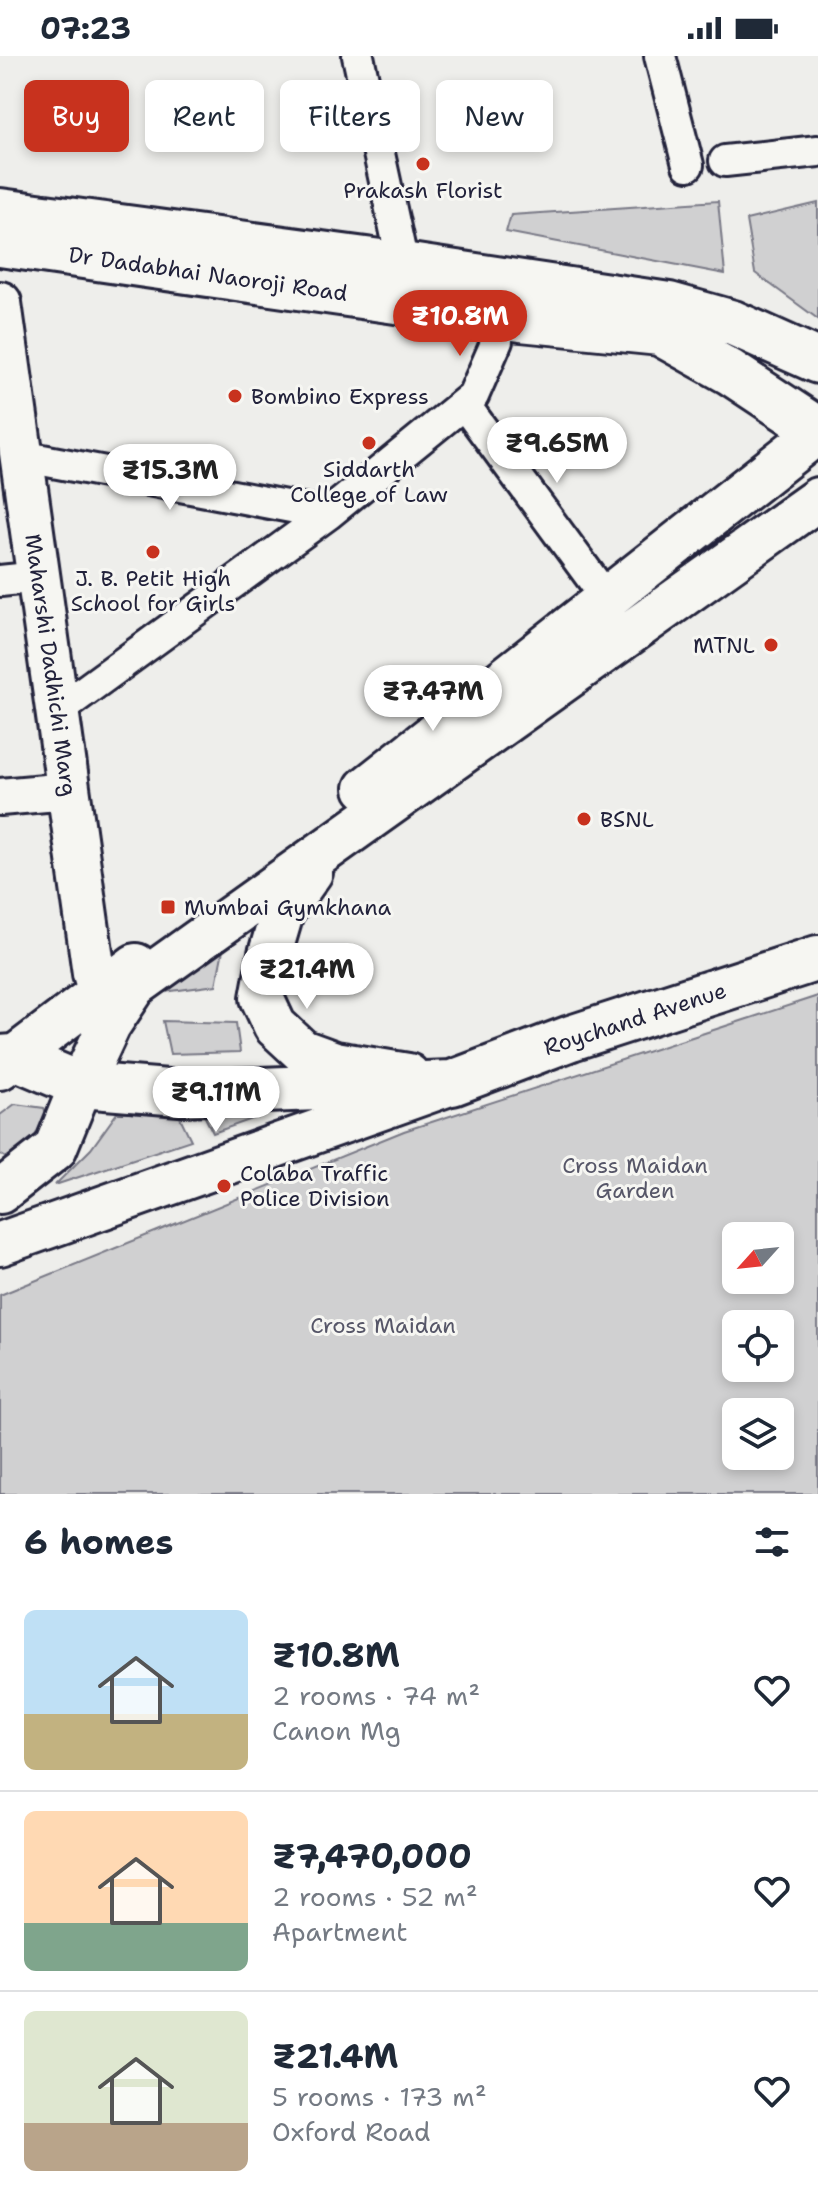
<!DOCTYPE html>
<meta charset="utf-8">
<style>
:root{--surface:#fff;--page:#f2f2f3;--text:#1f2937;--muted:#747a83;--line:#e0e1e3;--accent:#c8321e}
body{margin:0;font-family:"Shantell Sans",sans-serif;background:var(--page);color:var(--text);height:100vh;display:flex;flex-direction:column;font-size:30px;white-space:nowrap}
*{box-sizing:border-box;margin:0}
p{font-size:26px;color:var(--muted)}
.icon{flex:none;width:44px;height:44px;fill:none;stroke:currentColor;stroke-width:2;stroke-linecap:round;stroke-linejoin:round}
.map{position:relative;height:1438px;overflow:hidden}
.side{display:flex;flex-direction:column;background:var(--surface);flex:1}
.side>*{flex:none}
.top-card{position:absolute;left:24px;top:24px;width:770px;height:72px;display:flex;gap:16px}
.needle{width:52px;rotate:243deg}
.buttons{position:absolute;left:722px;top:1166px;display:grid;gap:16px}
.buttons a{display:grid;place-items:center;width:72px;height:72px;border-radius:12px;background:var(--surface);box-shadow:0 4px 12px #0003;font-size:40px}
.price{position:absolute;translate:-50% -68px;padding:0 18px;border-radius:28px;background:#fff;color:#222;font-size:26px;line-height:52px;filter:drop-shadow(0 2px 4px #0008)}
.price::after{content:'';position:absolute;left:50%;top:48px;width:24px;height:18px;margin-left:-12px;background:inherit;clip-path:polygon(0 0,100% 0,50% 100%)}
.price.active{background:var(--accent);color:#fff}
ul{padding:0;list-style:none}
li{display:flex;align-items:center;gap:24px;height:200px;padding:0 24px}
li+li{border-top:2px solid var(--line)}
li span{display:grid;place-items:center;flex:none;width:224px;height:160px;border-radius:12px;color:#555}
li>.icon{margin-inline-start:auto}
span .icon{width:96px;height:96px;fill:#fffc;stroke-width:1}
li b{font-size:34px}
h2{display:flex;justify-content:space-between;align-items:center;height:96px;padding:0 24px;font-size:34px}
.pill{padding:0 28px;border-radius:12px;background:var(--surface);box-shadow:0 4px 12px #0003;font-size:28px;line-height:72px}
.pill.active{background:var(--accent);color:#fff}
.status{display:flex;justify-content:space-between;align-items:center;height:56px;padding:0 40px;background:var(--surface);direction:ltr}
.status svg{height:22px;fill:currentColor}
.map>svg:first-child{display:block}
</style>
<div class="status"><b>07:23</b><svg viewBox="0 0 49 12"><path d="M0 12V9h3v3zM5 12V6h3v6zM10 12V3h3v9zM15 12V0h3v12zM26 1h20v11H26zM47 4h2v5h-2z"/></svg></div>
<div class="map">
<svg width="818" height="1438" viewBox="0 0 818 1438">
<rect width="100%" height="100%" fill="#eeeeeb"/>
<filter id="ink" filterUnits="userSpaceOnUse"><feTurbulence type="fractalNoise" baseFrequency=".0125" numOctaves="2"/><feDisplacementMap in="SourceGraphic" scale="16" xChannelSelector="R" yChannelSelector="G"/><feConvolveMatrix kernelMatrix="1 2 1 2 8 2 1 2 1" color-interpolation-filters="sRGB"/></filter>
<g filter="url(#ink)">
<path fill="#d0d0d1" stroke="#797986" stroke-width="2" fill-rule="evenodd" d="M718,145L725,218L506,176L511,159Z
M818,147V263L755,217L746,164Z
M227,874L216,929L149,938Z
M818,940V1438H0V1239L404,1075ZM780,1180V1224H736V1180ZM780,1268V1312H736V1268ZM736,1356H780V1400H736Z
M163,965L236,967L240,996L170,998Z
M15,1048L44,1052L51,1071L11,1105L0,1098V1059Z
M201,1053L275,1055L213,1077Z
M177,1055L191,1084L55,1129L91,1093L117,1057Z"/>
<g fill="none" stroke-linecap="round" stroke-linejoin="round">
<defs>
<path id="minor" d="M358,0L403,209
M660,0L688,109
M725,105L818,95
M464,348L607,543
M21,400L328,458
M0,525L39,521
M56,656L328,458L473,340L497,285"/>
<path id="tertiary" d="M0,741L68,735"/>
<path id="secondary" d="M0,247L94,917L107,961
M366,732L818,376
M311,816L282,857L270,898L262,942L275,970L302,995L335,1007L408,1019
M0,1012L136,909
M0,1136L55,1093L81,1029L109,969L135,930L818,443
M0,1188L444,1030"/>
<path id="primary" d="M0,155L403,209L669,249L733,267L818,305
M0,188L521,263L660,277L730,316L818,374
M0,1002L15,1001L81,1029L180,1037L452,1027L571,982L818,902"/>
</defs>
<use href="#minor" stroke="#22223b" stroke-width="36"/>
<use href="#tertiary" stroke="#22223b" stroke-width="42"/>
<use href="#secondary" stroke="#22223b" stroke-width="48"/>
<use href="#primary" stroke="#22223b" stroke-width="50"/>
<use href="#minor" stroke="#f6f6f2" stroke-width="30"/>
<use href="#tertiary" stroke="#f6f6f2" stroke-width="36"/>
<use href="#secondary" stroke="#f6f6f2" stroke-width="42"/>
<use href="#primary" stroke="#f6f6f2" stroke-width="44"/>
</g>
</g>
<g fill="#c8321e" stroke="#f6f6f2" stroke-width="3">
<circle cx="423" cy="108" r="8"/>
<circle cx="235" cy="340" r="8"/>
<circle cx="369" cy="387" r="8"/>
<circle cx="153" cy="496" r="8"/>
<circle cx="771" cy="589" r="8"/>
<circle cx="584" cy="763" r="8"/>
<rect x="160" y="843" width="16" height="16" rx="4"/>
<circle cx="224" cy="1130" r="8"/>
</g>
<g text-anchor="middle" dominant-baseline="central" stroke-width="6" stroke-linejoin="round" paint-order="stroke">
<g font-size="22" fill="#22223b" stroke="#f6f6f2" text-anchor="start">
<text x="423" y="134" text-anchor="middle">Prakash Florist</text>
<text x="251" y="340">Bombino Express</text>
<text x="369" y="413" text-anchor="middle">Siddarth<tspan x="369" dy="25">College of Law</tspan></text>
<text x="153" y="522" text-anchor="middle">J. B. Petit High<tspan x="153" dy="25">School for Girls</tspan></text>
<text x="755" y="589" text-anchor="end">MTNL</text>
<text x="600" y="763">BSNL</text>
<text x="184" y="851">Mumbai Gymkhana</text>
<text x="240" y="1117">Colaba Traffic<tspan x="240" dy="25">Police Division</tspan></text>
</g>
<g font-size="22" fill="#22223b" stroke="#f6f6f2">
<text transform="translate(208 218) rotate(8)">Dr Dadabhai Naoroji Road</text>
<text transform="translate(51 609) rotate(82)">Maharshi Dadhichi Marg</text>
<text transform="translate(635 963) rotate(-18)">Roychand Avenue</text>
</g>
<g font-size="22" fill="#565668" stroke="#f6f6f2">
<text x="635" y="1109">Cross Maidan<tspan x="635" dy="25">Garden</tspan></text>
<text x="383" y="1269">Cross Maidan</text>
</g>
</g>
</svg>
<div class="buttons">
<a><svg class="needle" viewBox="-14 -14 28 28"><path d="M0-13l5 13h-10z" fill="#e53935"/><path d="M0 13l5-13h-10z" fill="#747a83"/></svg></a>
<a><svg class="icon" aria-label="locate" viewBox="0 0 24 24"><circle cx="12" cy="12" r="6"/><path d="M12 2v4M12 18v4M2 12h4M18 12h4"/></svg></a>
<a><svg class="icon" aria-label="layers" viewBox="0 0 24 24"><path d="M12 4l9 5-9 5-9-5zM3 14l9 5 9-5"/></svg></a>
</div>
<b class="price active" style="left:460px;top:302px">₹10.8M</b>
<b class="price" style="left:557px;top:429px">₹9.65M</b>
<b class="price" style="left:170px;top:456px">₹15.3M</b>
<b class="price" style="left:433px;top:677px">₹7.47M</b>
<b class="price" style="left:307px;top:955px">₹21.4M</b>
<b class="price" style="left:216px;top:1078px">₹9.11M</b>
<div class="top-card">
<a class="pill active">Buy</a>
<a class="pill">Rent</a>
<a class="pill">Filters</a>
<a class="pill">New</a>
</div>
</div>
<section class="side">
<h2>6 homes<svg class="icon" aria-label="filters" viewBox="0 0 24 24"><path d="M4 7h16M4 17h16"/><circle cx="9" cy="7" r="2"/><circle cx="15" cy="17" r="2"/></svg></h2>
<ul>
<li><span style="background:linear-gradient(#bfe0f5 65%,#c2b280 0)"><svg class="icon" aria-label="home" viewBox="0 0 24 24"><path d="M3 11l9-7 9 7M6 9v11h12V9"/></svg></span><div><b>₹10.8M</b><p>2 rooms · 74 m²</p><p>Canon Mg</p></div><svg class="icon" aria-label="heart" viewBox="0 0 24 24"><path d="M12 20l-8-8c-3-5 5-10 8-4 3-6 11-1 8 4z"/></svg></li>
<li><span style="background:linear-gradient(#ffd9b3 70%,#7fa58c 0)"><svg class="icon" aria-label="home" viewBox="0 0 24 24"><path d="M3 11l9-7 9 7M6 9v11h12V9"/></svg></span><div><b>₹7,470,000</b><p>2 rooms · 52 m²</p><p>Apartment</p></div><svg class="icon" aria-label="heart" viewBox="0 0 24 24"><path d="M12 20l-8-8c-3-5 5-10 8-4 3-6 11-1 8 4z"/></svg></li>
<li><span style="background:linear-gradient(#dfe7d0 70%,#b9a48a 0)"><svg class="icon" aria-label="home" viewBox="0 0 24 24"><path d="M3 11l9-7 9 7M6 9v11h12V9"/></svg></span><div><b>₹21.4M</b><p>5 rooms · 173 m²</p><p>Oxford Road</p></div><svg class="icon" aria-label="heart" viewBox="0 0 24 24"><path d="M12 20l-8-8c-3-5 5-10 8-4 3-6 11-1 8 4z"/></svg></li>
</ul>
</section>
